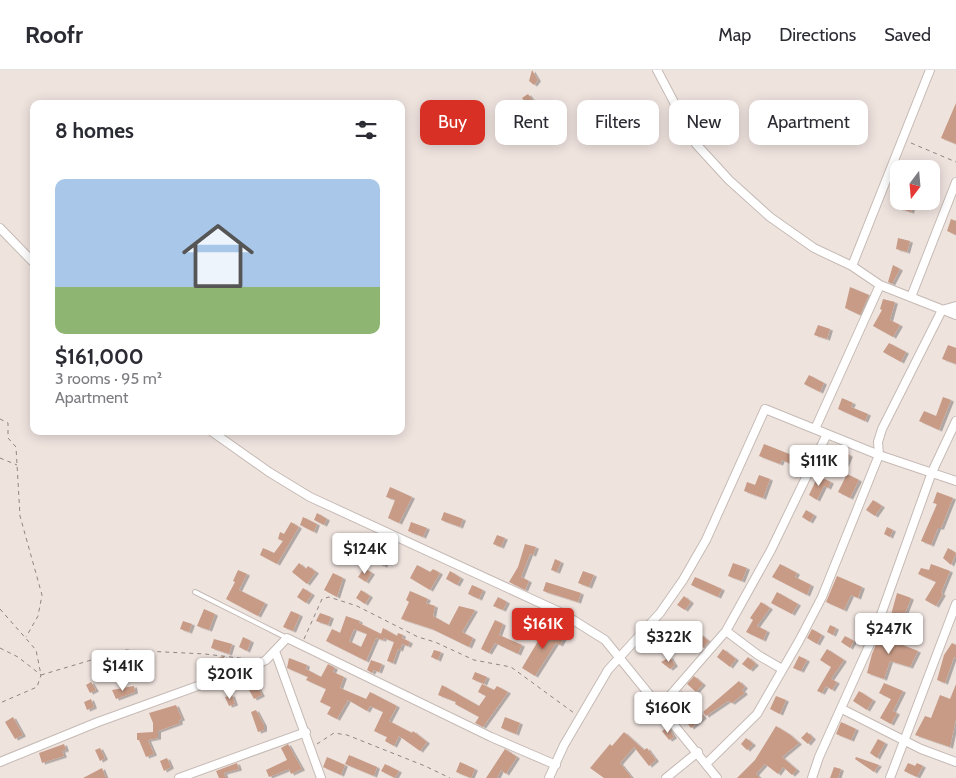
<!DOCTYPE html>
<meta charset="utf-8">
<style>
:root{--surface:#fff;--page:#f2f2f3;--text:#2b2b33;--muted:#7c7c81;--line:#e1e1e2;--accent:#d93025}
body{margin:0;font-family:Cabin,sans-serif;background:var(--page);color:var(--text);height:100vh;display:flex;flex-direction:column;font-size:19px;white-space:nowrap}
*{box-sizing:border-box;margin:0}
p{font-size:16px;color:var(--muted)}
.icon{flex:none;width:28px;height:28px;fill:none;stroke:currentColor;stroke-width:2;stroke-linecap:round;stroke-linejoin:round}
.map{position:relative;flex:1;overflow:hidden}
.drawer{position:absolute;left:30px;top:30px;width:375px;height:335px;display:flex;flex-direction:column;background:var(--surface);border-radius:10px;box-shadow:0 2px 12px #0003}
.drawer>*{flex:none}
.guide{position:absolute;left:420px;top:30px;width:460px;height:45px;display:flex;gap:10px}
.needle{width:32px;rotate:196deg}
.controls{position:absolute;left:890px;top:90px;display:grid;gap:10px}
.controls a{display:grid;place-items:center;width:50px;height:50px;border-radius:10px;background:var(--surface);box-shadow:0 2px 12px #0003;font-size:25px}
.price{position:absolute;translate:-50% -42px;padding:0 11px;border-radius:5px;background:#fff;color:#222;font-size:16px;line-height:32px;filter:drop-shadow(0 1px 2px #0008)}
.price::after{content:'';position:absolute;left:50%;top:30px;width:15px;height:11px;margin-left:-8px;background:inherit;clip-path:polygon(0 0,100% 0,50% 100%)}
.price.selected{background:var(--accent);color:#fff}
ul{padding:0;list-style:none}
li{display:grid;align-content:center;gap:10px;height:265px;padding:0 25px}
li span{display:grid;place-items:center;height:155px;border-radius:10px;color:#555}
li>.icon{margin-inline-start:auto}
span .icon{width:90px;height:90px;fill:#fffc;stroke-width:1}
li b{font-size:21px}
h2{display:flex;justify-content:space-between;align-items:center;height:60px;padding:0 25px;font-size:21px}
.pill{padding:0 18px;border-radius:10px;background:var(--surface);box-shadow:0 2px 12px #0003;font-size:18px;line-height:45px}
.pill.selected{background:var(--accent);color:#fff}
header{display:flex;align-items:center;gap:30px;box-sizing:border-box;height:70px;padding:0 25px;background:var(--surface);border-bottom:1px solid var(--line)}
header strong{font-size:24px}
nav{display:flex;gap:28px;margin-inline-start:auto;font-size:18px}
.map>svg:first-child{display:block}
</style>
<header>
<strong>Roofr</strong>
<nav><a>Map</a><a>Directions</a><a>Saved</a></nav>
</header>
<div class="map">
<svg width="956" height="708" viewBox="0 0 956 708">
<defs>
<filter id="shadow"><feDropShadow dx="3" dy="1.5" stdDeviation="0" flood-color="#0004"/></filter>
</defs>
<rect width="100%" height="100%" fill="#efe3de"/>
<path fill="#c79b86" fill-rule="evenodd" filter="url(#shadow)" d="M532,0L538,10L534,15L529,11Z
M528,24L534,32L528,36L522,28Z
M956,33V74L941,68Z
M897,131H914L911,142L895,137Z
M951,149L956,151V165L947,161Z
M898,168L910,171L907,182L896,179Z
M893,195L900,199L892,214L888,212Z
M850,217L869,225L860,245L845,238Z
M883,229L895,232L890,250L900,255L893,267L873,256L882,240L880,239Z
M818,255L830,259L827,269L814,265Z
M889,273L906,282L901,292L883,282Z
M948,275L956,278V294L942,289Z
M809,305L824,313L820,322L804,314Z
M943,327L951,330L939,360L919,351L924,341L936,346Z
M842,328L853,333L851,337L868,344L865,351L838,339Z
M764,374L794,386L797,379L806,384L800,398L782,390L780,394L759,386Z
M834,380L850,385L846,395L830,390Z
M847,404L859,410L850,428L838,422Z
M759,405L770,409L763,428L744,421L747,412L755,415Z
M818,406L831,412L828,418L824,416L817,430L809,425Z
M390,417L412,427L399,453L388,448L395,430L386,427Z
M937,422L953,428L941,458H938L931,475L921,471L937,434L933,433Z
M873,430L882,436L875,446L866,440Z
M806,440L814,445L810,452L802,447Z
M444,442L463,449L460,457L441,450Z
M317,443L327,449L324,455L314,450Z
M303,447L317,454L314,462L300,455Z
M291,452L299,457L277,494L260,485L263,478L274,483L283,471L278,469L280,462L284,464Z
M411,452L427,458L423,467L408,461Z
M887,457L893,460L890,467L884,464Z
M497,465L505,468L501,477L493,474Z
M366,470L382,476L380,482L364,476Z
M525,474L536,477L533,485L530,484L521,507L529,511L525,520L509,512L518,497Z
M948,478L956,483L951,495L943,488Z
M380,485L388,489L384,496L376,492Z
M555,489L561,492L557,502L551,500Z
M299,493L306,499L308,496L316,502L307,514L292,502Z
M733,493L747,498L742,511L728,506Z
M780,494L797,503L795,507L811,515L807,525L772,507Z
M931,494L950,501L941,523L943,524L936,536L925,530L936,512L918,504L921,498L929,500Z
M417,495L430,502L433,499L440,503L430,520L410,508Z
M364,498L372,503L366,512L358,507Z
M238,500L247,504L239,520L265,533L258,546L226,529L235,512L233,511Z
M450,501L461,508L457,515L446,509Z
M583,501L594,505L589,517L578,513Z
M333,503L343,508L337,527L324,520Z
M837,506L862,517L858,528L851,525L844,540L826,532Z
M695,507L722,519L718,527L691,515Z
M546,512L581,523L578,532L543,521Z
M472,515L483,520L479,529L468,524Z
M303,518L312,524L306,533L297,527Z
M361,520L370,526L365,534L356,528Z
M410,521L428,529L426,533L435,536L433,546L449,555L459,536L475,540L462,562L473,568L469,577L432,559L401,549L409,532L406,530Z
M777,522L798,534L792,544L771,533Z
M897,523L911,528L904,546L907,547L904,557L889,552Z
M684,526L691,532L685,540L677,535Z
M498,527L507,532L503,540L493,536Z
M761,532L770,538L757,556L767,561L763,570L746,562L753,550L750,548Z
M204,539L215,544L209,560L197,556Z
M291,541L300,545L293,561L283,557Z
M320,543L331,547L328,555L316,551Z
M346,546L360,551L359,553L381,564L383,558L397,566L398,563L403,565L402,568L410,572L408,576L402,574L400,580L398,579L393,593L387,591L394,572L384,568L383,570L376,568L366,591L326,571L332,559L340,563ZM354,559L367,564L361,577L349,571Z
M495,550L503,554L499,565L522,575L518,584L495,573L489,583L481,579Z
M183,551L192,554L189,562L180,559Z
M667,554L684,567L679,573L662,561Z
M830,555L836,558L833,565L827,562Z
M547,556L565,566L560,575L556,573L535,606L522,598Z
M691,557L709,571L703,578L685,564Z
M812,559L822,565L817,574L807,568Z
M881,562L897,568L895,572L918,581L910,597L890,591L884,609L867,603L872,584Z
M845,566L854,571L850,578L841,572Z
M243,567L251,571L247,581L239,577Z
M214,569L232,574L229,584L211,578Z
M952,573L956,575V588L954,587L945,613L937,610L944,585Z
M723,579L736,589L730,597L717,587Z
M827,579L844,590L831,609L837,612L832,620L826,616L822,623L817,621L831,597L820,590Z
M434,580L441,582L438,590L431,587Z
M224,586V599L209,602L207,592Z
M799,586L807,590L801,601L793,598Z
M670,587L675,595L670,599L661,592Z
M748,587L756,594L750,600L742,594Z
M289,588L307,595L306,599L321,607L328,594L335,598L333,602L344,607L340,618L366,629L370,622L397,636L389,651L412,663L413,661L427,672L420,681L399,666L394,676L385,671L387,667L374,661L383,642L370,636L367,641L348,630L337,649L327,644L331,637L320,632L326,619L306,610L308,607L287,598Z
M371,590L382,594L379,602L374,600L372,603L367,600Z
M475,602L487,607L484,614L472,609Z
M694,606L703,614L696,622L687,614Z
M739,611L745,617L742,620L745,623L732,633L728,631L706,646L703,642Z
M91,612L96,620L90,623L86,615Z
M884,613L903,621L893,641L897,643L891,654L880,648L891,629L879,623Z
M256,614L262,625L254,629L248,618Z
M482,614L494,620L497,616L508,622L483,657L475,653L479,647L455,634L456,632L438,625L442,615L479,636L486,626L478,622Z
M956,614V649L950,677L915,665L925,646L931,648L940,625L950,629Z
M134,616L135,622L116,629L112,620Z
M682,621L688,631L681,636L675,628Z
M859,621L873,630L867,640L853,631Z
M232,625L235,634L229,636L225,627Z
M776,626L786,630L780,644L770,639Z
M91,629L94,637L87,640L84,632Z
M176,635L182,649L179,650L180,653L158,661V668L148,670L154,684L146,687L139,670H137V663L153,662V653L149,643Z
M697,639L704,647L691,658L685,650Z
M256,640L264,655V660L258,662L251,642Z
M13,647L23,665L15,669L5,652Z
M505,647L520,653L516,664L501,658Z
M841,652L856,659L851,670L836,664Z
M776,656L789,664L799,673L782,687L797,700L792,705L783,697L778,704L765,694L756,704L760,708H737L755,690Z
M668,657L674,667L669,670L662,661Z
M624,662L644,680L647,678L656,690L649,696L634,677L620,693L632,708H604L590,698L610,674L612,676Z
M807,662L813,668L808,674L801,668Z
M746,668L753,674L747,680L741,674Z
M878,669L885,673L877,688L870,683Z
M64,674L66,680L62,681L64,686L42,693L39,683Z
M288,674L302,699L291,704L289,699L269,707L266,700L287,690L281,678Z
M100,678L105,688L100,691L95,680Z
M505,679L517,687L506,704L501,700L497,708H486Z
M349,685L377,697L374,706L345,694Z
M327,687L345,695L341,705L323,697Z
M856,687L879,695L874,702L855,689Z
M167,688L171,697L164,701L160,691Z
M460,692L475,699L471,708L456,702Z
M237,693L239,699L224,703L226,708H219L216,701Z
M908,693L915,696L917,693L923,696L917,707L904,701Z
M385,694L399,701L395,708L381,701Z
M834,697L841,699L838,708H830Z
M102,698L106,708H83Z"/>
<g fill="none" stroke-linecap="round" stroke-linejoin="round">
<defs>
<path id="service" d="M195,522L287,568"/>
<path id="minor" d="M657,0L696,74L729,110L770,147L814,178L852,196L880,215L956,245
M0,158L34,193
M852,196L930,0
M911,227L956,112
M815,359L880,215
M211,361L269,402L310,427L562,543L605,570L717,708
M275,581L321,708
M782,599L758,585L726,561L771,480L827,364
M660,637L726,561
M842,639L921,679L956,692
M0,692L98,652L256,595L266,590L287,568L491,667L556,695
M707,693L757,644L799,571L822,527L879,385L878,372L882,359L942,240L956,236
M179,708L306,662
M549,708L564,675L608,600L660,543L683,510L706,470L765,339L879,385L956,411
M666,708L698,682
M812,708L819,687L873,567L932,402L956,351
M890,708L956,534"/>
</defs>
<use href="#service" stroke="#c5bab5" stroke-width="6"/>
<use href="#minor" stroke="#c5bab5" stroke-width="10"/>
<path stroke="#8e8683" stroke-width="1" stroke-dasharray="4 4" stroke-linecap="butt" d="M911,73L956,92
M0,349L8,353V368L16,377L20,446L42,525L38,546L26,567
M0,388L17,395
M0,539L36,580L41,605L125,580L205,584L248,589
M304,569L322,529L329,527L357,536L418,567L435,572L474,590L511,597L574,643
M0,578L18,587L41,605L37,617L0,633
M317,674L334,663L347,665L425,696L450,708"/>
<use href="#service" stroke="#fff" stroke-width="4"/>
<use href="#minor" stroke="#fff" stroke-width="8"/>
</g>
</svg>
<div class="controls">
<a><svg class="needle" viewBox="-14 -14 28 28"><path d="M0-13l5 13h-10z" fill="#e53935"/><path d="M0 13l5-13h-10z" fill="#7c7c81"/></svg></a>
</div>
<b class="price" style="left:819px;top:417px">$111K</b>
<b class="price" style="left:365px;top:505px">$124K</b>
<b class="price selected" style="left:543px;top:580px">$161K</b>
<b class="price" style="left:889px;top:585px">$247K</b>
<b class="price" style="left:669px;top:593px">$322K</b>
<b class="price" style="left:123px;top:622px">$141K</b>
<b class="price" style="left:230px;top:630px">$201K</b>
<b class="price" style="left:668px;top:664px">$160K</b>
<div class="guide">
<a class="pill selected">Buy</a>
<a class="pill">Rent</a>
<a class="pill">Filters</a>
<a class="pill">New</a>
<a class="pill">Apartment</a>
</div>
<section class="drawer">
<h2>8 homes<svg class="icon" aria-label="filters" viewBox="0 0 24 24"><path d="M4 7h16M4 17h16"/><circle cx="9" cy="7" r="2"/><circle cx="15" cy="17" r="2"/></svg></h2>
<ul>
<li><span style="background:linear-gradient(#a9c7e8 70%,#8fb573 0)"><svg class="icon" aria-label="home" viewBox="0 0 24 24"><path d="M3 11l9-7 9 7M6 9v11h12V9"/></svg></span><div><b>$161,000</b><p>3 rooms · 95 m²</p><p>Apartment</p></div></li>
</ul>
</section>
</div>
